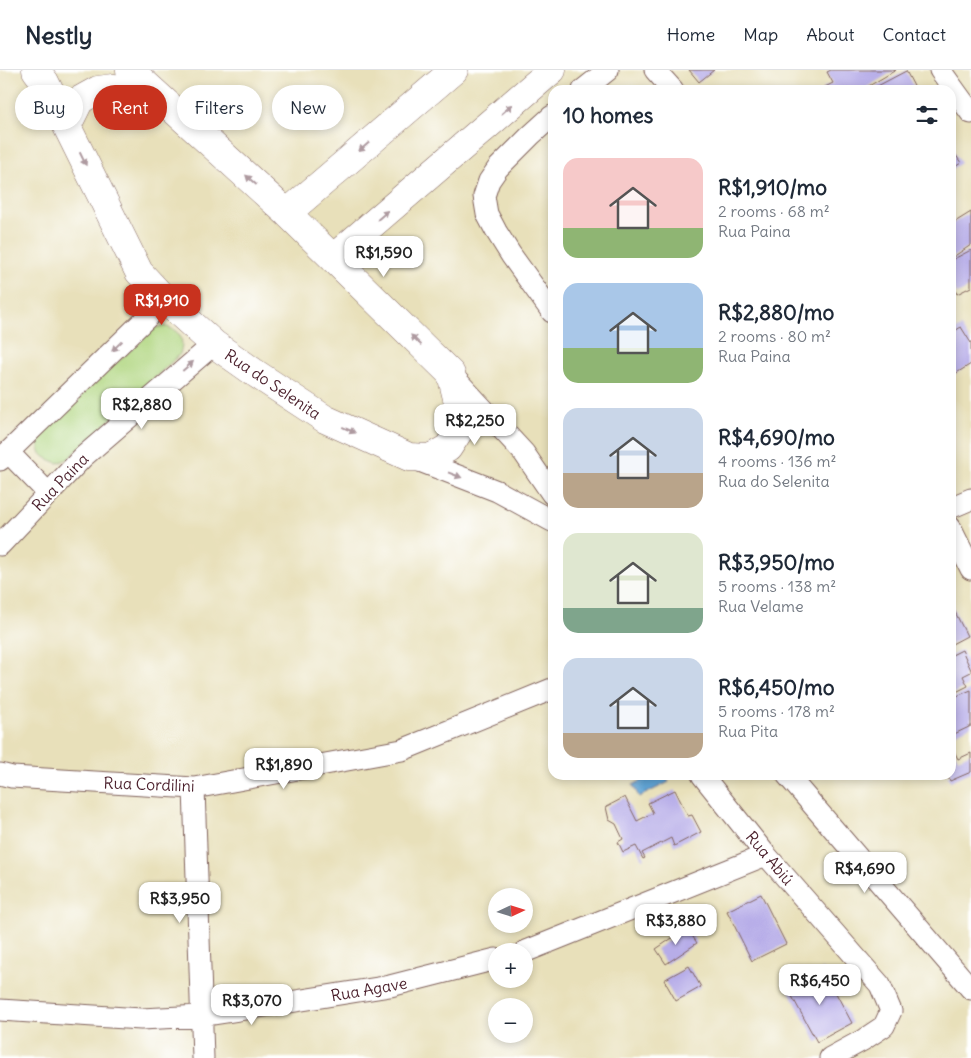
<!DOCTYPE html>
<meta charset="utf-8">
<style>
:root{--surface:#fff;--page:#f6f6f7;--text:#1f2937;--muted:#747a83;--line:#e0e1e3;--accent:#c8321e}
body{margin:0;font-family:Delius,sans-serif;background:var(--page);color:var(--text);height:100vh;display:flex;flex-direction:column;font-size:19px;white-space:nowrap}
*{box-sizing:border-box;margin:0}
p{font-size:16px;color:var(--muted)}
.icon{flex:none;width:28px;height:28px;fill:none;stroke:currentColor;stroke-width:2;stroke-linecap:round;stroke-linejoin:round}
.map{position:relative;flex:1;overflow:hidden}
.details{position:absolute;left:548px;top:15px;width:408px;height:695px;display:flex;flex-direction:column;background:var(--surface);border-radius:15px;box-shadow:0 2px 8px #0003}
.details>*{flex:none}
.top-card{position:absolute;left:15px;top:15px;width:458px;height:45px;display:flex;gap:10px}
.needle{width:32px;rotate:86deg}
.controls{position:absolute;left:488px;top:818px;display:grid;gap:10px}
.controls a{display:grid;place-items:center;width:45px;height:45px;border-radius:50%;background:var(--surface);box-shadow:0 2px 8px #0003;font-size:25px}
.price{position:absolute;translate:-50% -42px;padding:0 11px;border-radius:10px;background:#fff;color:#222;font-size:16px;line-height:32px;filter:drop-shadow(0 1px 2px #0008)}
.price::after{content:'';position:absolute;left:50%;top:30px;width:15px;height:11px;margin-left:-8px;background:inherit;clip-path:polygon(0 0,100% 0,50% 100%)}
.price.active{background:var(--accent);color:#fff}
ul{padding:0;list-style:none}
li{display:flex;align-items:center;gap:15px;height:125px;padding:0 15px}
li span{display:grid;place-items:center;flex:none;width:140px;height:100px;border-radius:15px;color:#555}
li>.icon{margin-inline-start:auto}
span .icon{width:60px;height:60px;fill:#fffc;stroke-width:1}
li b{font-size:21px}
h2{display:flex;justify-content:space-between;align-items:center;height:60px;padding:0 15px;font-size:21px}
.chip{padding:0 18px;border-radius:22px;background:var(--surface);box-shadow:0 2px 8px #0003;font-size:18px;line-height:45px}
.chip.active{background:var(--accent);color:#fff}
header{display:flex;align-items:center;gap:30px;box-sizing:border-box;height:70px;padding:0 25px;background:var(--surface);border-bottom:1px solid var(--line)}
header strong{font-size:24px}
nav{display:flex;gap:28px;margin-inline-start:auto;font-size:18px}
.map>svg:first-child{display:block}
</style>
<header>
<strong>Nestly</strong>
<nav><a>Home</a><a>Map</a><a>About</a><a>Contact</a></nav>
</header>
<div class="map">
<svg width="971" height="988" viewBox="0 0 971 988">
<rect width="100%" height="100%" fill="#fff"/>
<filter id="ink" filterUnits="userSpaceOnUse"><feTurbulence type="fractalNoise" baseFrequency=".02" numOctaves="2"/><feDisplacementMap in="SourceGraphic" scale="10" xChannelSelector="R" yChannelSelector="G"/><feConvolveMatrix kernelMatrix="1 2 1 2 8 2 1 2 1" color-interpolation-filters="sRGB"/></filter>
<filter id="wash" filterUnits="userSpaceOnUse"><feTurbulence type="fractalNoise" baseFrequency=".0096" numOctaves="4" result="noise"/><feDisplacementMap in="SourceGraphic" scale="20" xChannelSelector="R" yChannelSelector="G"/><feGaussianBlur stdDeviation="1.12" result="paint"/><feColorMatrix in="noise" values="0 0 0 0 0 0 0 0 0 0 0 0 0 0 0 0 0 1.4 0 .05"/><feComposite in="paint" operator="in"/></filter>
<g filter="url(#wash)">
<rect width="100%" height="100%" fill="#e8e0ba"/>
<path fill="#b0d680" stroke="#7d7a56" d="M163,256C180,260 185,268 180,284L68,389L58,393C39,386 39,384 38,365L44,358L155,258Z"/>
<path fill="#60a4d5" stroke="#556280" d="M652,705H665L669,712L639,727L633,715Z"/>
<g id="blocks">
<path fill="#b7ade8" d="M689,0H714L699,12Z
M831,0H896L862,20H824L823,18L833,13L827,2Z
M906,1L916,20H870Z
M950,76L961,93L950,100Z
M971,142V175L950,189V155Z
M971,180V217L957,224L950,211V191Z
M961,257L971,273V294L950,307V264Z
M950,532L967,566L950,575Z
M962,580L971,600V602L963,606L968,616L950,625V586Z
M971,620V656L950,666V629Z
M954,681L958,689L971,683V702L950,711L947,705H950V683Z
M675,720L688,746L692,745L701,762L674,776L671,768L642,783L645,788L643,789L636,776L623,782L618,772L623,769L616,754L609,750L606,737L625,727L637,751L653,743L648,733Z
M761,824L786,874L752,891L727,841Z
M687,858L697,873L666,894L656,879Z
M689,896L701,917L676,931L664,910Z
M823,899L852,953L817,972L788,919Z"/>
</g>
</g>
<g filter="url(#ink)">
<use href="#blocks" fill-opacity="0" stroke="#81635d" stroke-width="1"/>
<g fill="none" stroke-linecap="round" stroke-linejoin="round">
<defs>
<path id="street" d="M655,0L673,20
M940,0L971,43
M583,20L608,0
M552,46L530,66L498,98L489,111L484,126L487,144L496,161L511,185L552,242
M451,304L524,383L552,424
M8,382L48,423
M412,388L497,421L552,451
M0,390L165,230
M950,438L971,429
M950,457L971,499
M0,475L83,387L214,274
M0,704L12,707L194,718L402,680L552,619
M702,705L766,785L880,915L891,941L884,956L863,970L830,988
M787,705L971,919
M194,718L203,988
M524,882L766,785
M0,940L141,949L201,946L390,916L496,889"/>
<path id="secondary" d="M36,0L45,12L139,202L165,230L214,274L255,303L325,349L409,387L430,388L448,378L459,361L461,344L451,304L287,143L130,0
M67,56L80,30L98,20L113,18L154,23
M287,143L454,0
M333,188L552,0"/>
</defs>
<use href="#street" stroke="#81635d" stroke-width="23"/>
<use href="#secondary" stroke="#81635d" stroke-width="29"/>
<use href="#street" stroke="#fff" stroke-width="21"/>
<use href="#secondary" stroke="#fff" stroke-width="28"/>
</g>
<defs><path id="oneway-solid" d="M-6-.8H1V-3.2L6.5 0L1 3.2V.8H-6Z" transform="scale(1.25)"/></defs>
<g fill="#ae9aa0">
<use href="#oneway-solid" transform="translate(507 39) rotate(-41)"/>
<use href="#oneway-solid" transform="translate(364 77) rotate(139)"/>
<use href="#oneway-solid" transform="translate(83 89) rotate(64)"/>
<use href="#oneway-solid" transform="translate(251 110) rotate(-138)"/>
<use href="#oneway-solid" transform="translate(383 145) rotate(-41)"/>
<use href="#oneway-solid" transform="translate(416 270) rotate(-136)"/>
<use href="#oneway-solid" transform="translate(117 276) rotate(136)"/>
<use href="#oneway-solid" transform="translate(188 296) rotate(-41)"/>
<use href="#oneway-solid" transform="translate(349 360) rotate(25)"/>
<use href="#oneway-solid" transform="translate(455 405) rotate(21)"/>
</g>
</g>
<g text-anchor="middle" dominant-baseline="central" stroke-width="4.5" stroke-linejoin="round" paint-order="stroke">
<g font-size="16" fill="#4a1f2b" stroke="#fff">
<text transform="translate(273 314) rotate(34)">Rua do Selenita</text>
<text transform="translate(60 412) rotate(-46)">Rua Paina</text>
<text transform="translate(149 714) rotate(2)">Rua Cordilini</text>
<text transform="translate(770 788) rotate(50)">Rua Abiú</text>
<text transform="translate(369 919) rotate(-10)">Rua Agave</text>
</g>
</g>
</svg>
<div class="controls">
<a><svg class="needle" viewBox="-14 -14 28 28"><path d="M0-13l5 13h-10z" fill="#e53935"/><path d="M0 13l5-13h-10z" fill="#747a83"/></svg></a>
<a>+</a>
<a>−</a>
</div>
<b class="price" style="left:384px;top:208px">R$1,590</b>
<b class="price active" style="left:162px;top:256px">R$1,910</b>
<b class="price" style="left:142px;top:360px">R$2,880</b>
<b class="price" style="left:475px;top:376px">R$2,250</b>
<b class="price" style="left:284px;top:720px">R$1,890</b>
<b class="price" style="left:865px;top:824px">R$4,690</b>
<b class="price" style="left:180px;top:854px">R$3,950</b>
<b class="price" style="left:676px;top:876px">R$3,880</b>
<b class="price" style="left:820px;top:936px">R$6,450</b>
<b class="price" style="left:252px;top:956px">R$3,070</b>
<div class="top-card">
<a class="chip">Buy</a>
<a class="chip active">Rent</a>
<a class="chip">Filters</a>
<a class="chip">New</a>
</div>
<section class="details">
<h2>10 homes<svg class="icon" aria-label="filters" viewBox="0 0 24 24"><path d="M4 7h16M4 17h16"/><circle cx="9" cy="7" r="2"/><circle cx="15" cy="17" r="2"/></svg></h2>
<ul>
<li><span style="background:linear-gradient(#f6c9c9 70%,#8fb573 0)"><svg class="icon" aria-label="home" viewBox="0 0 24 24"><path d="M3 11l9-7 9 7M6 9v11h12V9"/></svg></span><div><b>R$1,910/mo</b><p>2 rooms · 68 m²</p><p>Rua Paina</p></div></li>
<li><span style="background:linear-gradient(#a9c7e8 65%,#8fb573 0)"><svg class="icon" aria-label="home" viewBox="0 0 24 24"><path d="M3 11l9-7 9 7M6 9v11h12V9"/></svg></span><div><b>R$2,880/mo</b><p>2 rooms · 80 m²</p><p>Rua Paina</p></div></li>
<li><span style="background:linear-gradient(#c9d6e8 65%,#b9a48a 0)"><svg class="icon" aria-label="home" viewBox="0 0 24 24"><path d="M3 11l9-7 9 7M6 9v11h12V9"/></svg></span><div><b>R$4,690/mo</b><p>4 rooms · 136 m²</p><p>Rua do Selenita</p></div></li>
<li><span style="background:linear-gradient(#dfe7d0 75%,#7fa58c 0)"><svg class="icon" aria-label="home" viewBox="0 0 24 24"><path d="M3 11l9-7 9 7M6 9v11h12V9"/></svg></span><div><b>R$3,950/mo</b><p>5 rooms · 138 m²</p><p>Rua Velame</p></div></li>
<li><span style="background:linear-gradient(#c9d6e8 75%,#b9a48a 0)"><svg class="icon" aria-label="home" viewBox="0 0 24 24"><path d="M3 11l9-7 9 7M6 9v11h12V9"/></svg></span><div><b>R$6,450/mo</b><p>5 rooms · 178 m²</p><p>Rua Pita</p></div></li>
</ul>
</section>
</div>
